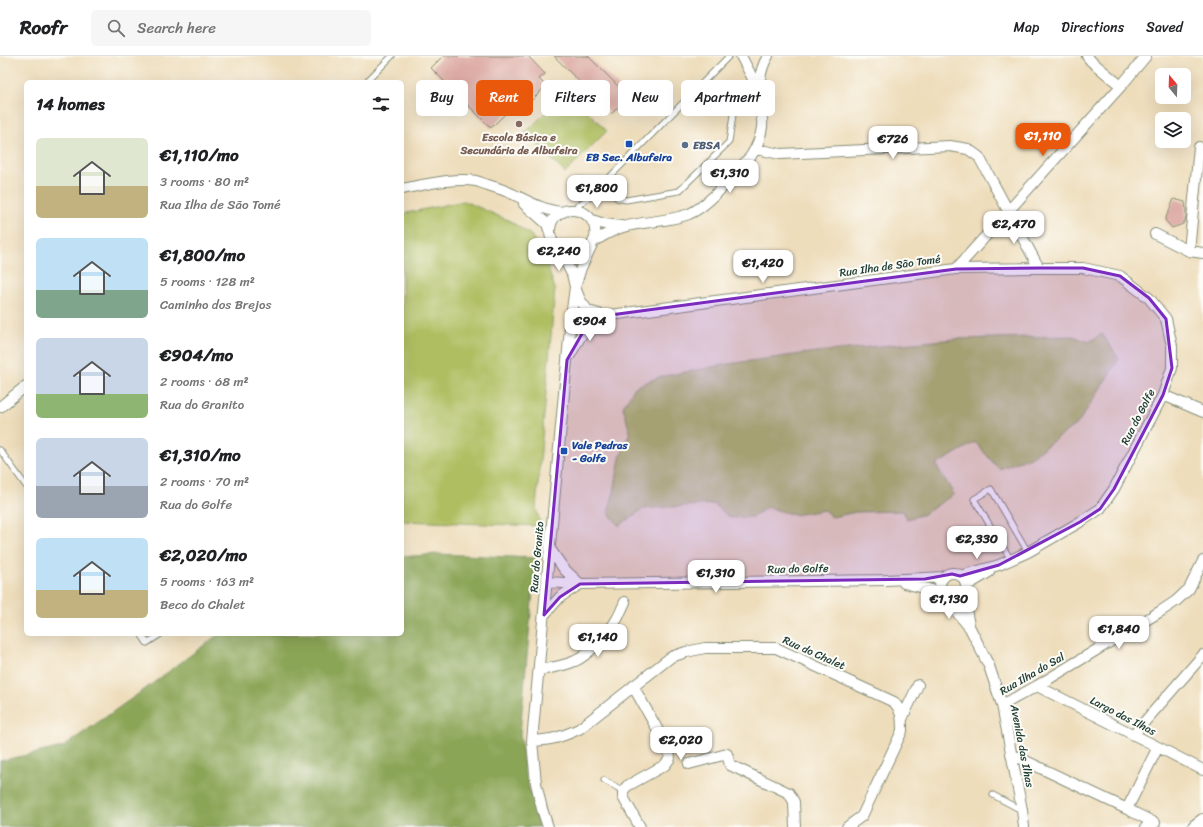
<!DOCTYPE html>
<meta charset="utf-8">
<style>
:root{--surface:#fff;--page:#f6f6f6;--text:#202124;--muted:#757577;--line:#e0e0e0;--accent:#ea580c}
body{margin:0;font-family:Sriracha,sans-serif;background:var(--page);color:var(--text);height:100vh;display:flex;flex-direction:column;font-size:15px;white-space:nowrap}
*{box-sizing:border-box;margin:0}
p{font-size:13px;color:var(--muted)}
.icon{flex:none;width:22px;height:22px;fill:none;stroke:currentColor;stroke-width:2;stroke-linecap:round;stroke-linejoin:round}
.map{position:relative;flex:1;overflow:hidden}
.panel{position:absolute;left:24px;top:24px;width:380px;height:556px;display:flex;flex-direction:column;background:var(--surface);border-radius:6px;box-shadow:0 4px 16px #0002}
.panel>*{flex:none}
.top-card{position:absolute;left:416px;top:24px;width:380px;height:36px;display:flex;gap:8px}
.needle{width:26px;rotate:341deg}
.tools{position:absolute;left:1155px;top:12px;display:grid;gap:8px}
.tools a{display:grid;place-items:center;width:36px;height:36px;border-radius:6px;background:var(--surface);box-shadow:0 4px 16px #0002;font-size:20px}
.price{position:absolute;translate:-50% -34px;padding:0 9px;border-radius:8px;background:#fff;color:#222;font-size:13px;line-height:26px;filter:drop-shadow(0 1px 2px #0008)}
.price::after{content:'';position:absolute;left:50%;top:24px;width:12px;height:9px;margin-left:-6px;background:inherit;clip-path:polygon(0 0,100% 0,50% 100%)}
.price.selected{background:var(--accent);color:#fff}
ul{padding:0;list-style:none}
li{display:flex;align-items:center;gap:12px;height:100px;padding:0 12px}
li span{display:grid;place-items:center;flex:none;width:112px;height:80px;border-radius:6px;color:#555}
li>.icon{margin-inline-start:auto}
span .icon{width:48px;height:48px;fill:#fffc;stroke-width:1}
li b{font-size:17px}
h2{display:flex;justify-content:space-between;align-items:center;height:48px;padding:0 12px;font-size:17px}
.chip{padding:0 14px;border-radius:6px;background:var(--surface);box-shadow:0 4px 16px #0002;font-size:14px;line-height:36px}
.chip.selected{background:var(--accent);color:#fff}
header{display:flex;align-items:center;gap:24px;box-sizing:border-box;height:56px;padding:0 20px;background:var(--surface);border-bottom:1px solid var(--line)}
header strong{font-size:19px}
nav{display:flex;gap:22px;margin-inline-start:auto;font-size:14px}
.search{width:280px;height:36px;background:var(--page);display:flex;align-items:center;gap:10px;box-sizing:border-box;padding:0 14px;border-radius:6px;color:var(--muted);font-size:15px}
.map>svg:first-child{display:block}
</style>
<header>
<strong>Roofr</strong>
<div class="search"><svg class="icon" aria-label="search" viewBox="0 0 24 24"><circle cx="10" cy="10" r="6"/><path d="M15 15l6 6"/></svg>Search here</div>
<nav><a>Map</a><a>Directions</a><a>Saved</a></nav>
</header>
<div class="map">
<svg width="1203" height="771" viewBox="0 0 1203 771">
<rect width="100%" height="100%" fill="#fdfcf7"/>
<filter id="ink" filterUnits="userSpaceOnUse"><feTurbulence type="fractalNoise" baseFrequency=".025" numOctaves="2"/><feDisplacementMap in="SourceGraphic" scale="8" xChannelSelector="R" yChannelSelector="G"/><feConvolveMatrix kernelMatrix="1 2 1 2 8 2 1 2 1" color-interpolation-filters="sRGB"/></filter>
<filter id="wash" filterUnits="userSpaceOnUse"><feTurbulence type="fractalNoise" baseFrequency=".012" numOctaves="4" result="noise"/><feDisplacementMap in="SourceGraphic" scale="16" xChannelSelector="R" yChannelSelector="G"/><feGaussianBlur stdDeviation="0.9" result="paint"/><feColorMatrix in="noise" values="0 0 0 0 0 0 0 0 0 0 0 0 0 0 0 0 0 1.4 0 .05"/><feComposite in="paint" operator="in"/></filter>
<g filter="url(#wash)">
<rect width="100%" height="100%" fill="#edb"/>
<path fill="#afbe61" stroke="#677e4a" d="M567,35L607,75L565,117L525,77Z
M464,145L510,165L531,179L546,205L555,233L536,452L541,470L402,465V158Z
M1102,278L1119,303L1078,367L1031,401L999,413L975,386L936,409L954,438L924,458L907,463L903,455L856,456L832,461L824,454L794,459L767,451L753,461L730,462L714,448L643,453L619,470L608,456L614,436L620,402L630,376L623,351L635,331L659,321L728,308L817,296L956,283L1073,280L1089,286Z"/>
<path fill="#8ba557" stroke="#557146" d="M437,498L536,502L520,676L524,712L539,771H0V705L63,691L148,631L219,578H402V501Z"/>
<g id="blocks">
<path fill="#dca8a1" d="M443,0H528L545,18L539,23L546,30L527,49L520,43L491,72L431,12Z
M554,0H588L629,41L611,58Z
M1174,143L1185,146L1186,156V162L1183,168L1172,172L1165,164Z"/>
</g>
</g>
<g filter="url(#ink)">
<use href="#blocks" fill-opacity="0" stroke="#868d78" stroke-width="1"/>
<g fill="none" stroke-linecap="round" stroke-linejoin="round">
<defs>
<path id="lane" d="M366,26L392,0
M609,122L608,132L617,142L626,144L679,135L729,86L733,59L726,45L713,30L702,28
M573,153L590,141L729,0
M0,394L26,430
M1011,504L974,443L991,433L1028,496
M141,578L147,587L161,578
M604,724L623,735
M993,739L1021,754"/>
<path id="street" d="M741,0L753,23L758,34
M1087,0L1091,5L1121,30
M756,93L780,98L950,90L968,93L979,101L1039,212
M402,133C423,129 455,121 476,125C480,126 484,128 488,129C494,131 502,133 508,136C527,144 543,155 563,156
M524,148L538,160L547,168L550,177
M592,164L604,168L621,170
M1155,178L1189,195L1203,197
M593,186C603,180 612,174 623,171C645,165 668,166 689,158C710,149 735,117 751,100C756,92 761,80 762,71C763,66 761,60 761,55C759,35 757,18 768,0
M560,195L572,218L575,231L580,244L588,255L599,258
M1189,195L1199,91
M956,213L1121,30L1146,0
M571,261L603,260L956,213L1039,212H1083L1120,220L1149,242L1166,263L1172,290V312L1163,339L1114,433L1100,453L1080,466L1028,496L999,509L960,520
M570,299L583,276L603,260
M1163,339L1203,356
M0,351L26,330
M940 530a13 13 0 1 1 26 0a13 13 0 1 1-26 0Z
M547,526L580,528L886,524L944,521
M904,527C916,529 928,535 941,535
M966,530L989,516
M965,536L967,559L969,569
M947,542L955,554L970,572L989,610L1002,649L1022,754L1024,771
M544,559L560,541L580,528L564,513L550,493
M539,614C551,612 564,610 575,605C588,600 610,575 617,563C620,558 622,552 625,546
M633,630L669,694L670,702L665,709L627,730L623,735V741L640,771
M1002,649L1037,630L1161,555L1176,545L1189,533L1203,505
M902,663L918,629
M1133,679L1203,599
M532,685C553,684 561,681 579,673L671,601L686,596L705,592H776L894,646C902,655 902,663 902,675L862,760L847,771
M1158,691L1203,714
M1011,698L1127,753L1158,691L1037,630
M689,708L727,698L730,709L789,737L794,746L795,771
M1127,753L1155,767L1146,771
M548,771L542,753L536,727L532,685L571,261L575,231L581,212L595,182C600,149 553,144 550,173C549,187 561,200 575,199C582,198 586,194 591,190"/>
<path id="secondary" d="M1195,771L1203,765"/>
</defs>
<use href="#lane" stroke="#868d78" stroke-width="7"/>
<use href="#street" stroke="#868d78" stroke-width="12"/>
<use href="#secondary" stroke="#868d78" stroke-width="16"/>
<use href="#lane" stroke="#fff" stroke-width="5"/>
<use href="#street" stroke="#fff" stroke-width="10"/>
<use href="#secondary" stroke="#fff" stroke-width="14"/>
</g>
</g>
<path fill="#7b2cbf" fill-opacity="0.2" stroke="#7b2cbf" stroke-width="3" stroke-linejoin="round" d="M1039,212H1083L1120,220L1149,242L1166,263L1172,312L1163,339L1114,433L1100,453L1080,466L999,509L960,520L952,518L925,523L580,528L560,541L544,559L567,304L583,276L603,260L956,213Z"/>
<circle fill="#8d6e63" stroke="#fdfcf7" stroke-width="1.5" cx="519" cy="68" r="4"/>
<g fill="#1a4fb4" stroke="#fdfcf7" stroke-width="1.5">
<rect x="625" y="84" width="8" height="8" rx="2"/>
<rect x="560" y="391" width="8" height="8" rx="2"/>
</g>
<circle fill="#5c6f8a" stroke="#fdfcf7" stroke-width="1.5" cx="685" cy="89" r="4"/>
<g text-anchor="middle" dominant-baseline="central" stroke-width="4" stroke-linejoin="round" paint-order="stroke">
<g font-size="11" font-weight="bold" fill="#785e54" stroke="#fdfcf7">
<text x="519" y="81">Escola Básica e<tspan x="519" dy="13">Secundária de Albufeira</tspan></text>
</g>
<g font-size="11" font-weight="bold" fill="#4e5e75" stroke="#fdfcf7" text-anchor="start">
<text x="693" y="89">EBSA</text>
</g>
<g font-size="11" font-weight="bold" fill="#164399" stroke="#fdfcf7">
<text x="629" y="101">EB Sec. Albufeira</text>
<text x="572" y="389" text-anchor="start">Vale Pedras<tspan x="572" dy="13">- Golfe</tspan></text>
</g>
<g font-size="11" fill="#1f3d34" stroke="#fdfcf7">
<text transform="translate(890 210) rotate(-8)">Rua Ilha de São Tomé</text>
<text transform="translate(1138 361) rotate(-63)">Rua do Golfe</text>
<text transform="translate(537 501) rotate(-85)">Rua do Granito</text>
<text transform="translate(798 513) rotate(-1)">Rua do Golfe</text>
<text transform="translate(814 597) rotate(24)">Rua do Chalet</text>
<text transform="translate(1032 618) rotate(-30)">Rua Ilha do Sal</text>
<text transform="translate(1123 660) rotate(27)">Largo das Ilhas</text>
<text transform="translate(1022 690) rotate(79)">Avenida das Ilhas</text>
</g>
</g>
</svg>
<div class="tools">
<a><svg class="needle" viewBox="-14 -14 28 28"><path d="M0-13l5 13h-10z" fill="#e53935"/><path d="M0 13l5-13h-10z" fill="#757577"/></svg></a>
<a><svg class="icon" aria-label="layers" viewBox="0 0 24 24"><path d="M12 4l9 5-9 5-9-5zM3 14l9 5 9-5"/></svg></a>
</div>
<b class="price selected" style="left:1043px;top:101px">€1,110</b>
<b class="price" style="left:893px;top:104px">€726</b>
<b class="price" style="left:730px;top:138px">€1,310</b>
<b class="price" style="left:597px;top:153px">€1,800</b>
<b class="price" style="left:1014px;top:189px">€2,470</b>
<b class="price" style="left:559px;top:216px">€2,240</b>
<b class="price" style="left:763px;top:228px">€1,420</b>
<b class="price" style="left:590px;top:286px">€904</b>
<b class="price" style="left:977px;top:504px">€2,330</b>
<b class="price" style="left:716px;top:538px">€1,310</b>
<b class="price" style="left:949px;top:564px">€1,130</b>
<b class="price" style="left:1119px;top:594px">€1,840</b>
<b class="price" style="left:598px;top:602px">€1,140</b>
<b class="price" style="left:681px;top:705px">€2,020</b>
<div class="top-card">
<a class="chip">Buy</a>
<a class="chip selected">Rent</a>
<a class="chip">Filters</a>
<a class="chip">New</a>
<a class="chip">Apartment</a>
</div>
<section class="panel">
<h2>14 homes<svg class="icon" aria-label="filters" viewBox="0 0 24 24"><path d="M4 7h16M4 17h16"/><circle cx="9" cy="7" r="2"/><circle cx="15" cy="17" r="2"/></svg></h2>
<ul>
<li><span style="background:linear-gradient(#dfe7d0 60%,#c2b280 0)"><svg class="icon" aria-label="home" viewBox="0 0 24 24"><path d="M3 11l9-7 9 7M6 9v11h12V9"/></svg></span><div><b>€1,110/mo</b><p>3 rooms · 80 m²</p><p>Rua Ilha de São Tomé</p></div></li>
<li><span style="background:linear-gradient(#bfe0f5 65%,#7fa58c 0)"><svg class="icon" aria-label="home" viewBox="0 0 24 24"><path d="M3 11l9-7 9 7M6 9v11h12V9"/></svg></span><div><b>€1,800/mo</b><p>5 rooms · 128 m²</p><p>Caminho dos Brejos</p></div></li>
<li><span style="background:linear-gradient(#c9d6e8 70%,#8fb573 0)"><svg class="icon" aria-label="home" viewBox="0 0 24 24"><path d="M3 11l9-7 9 7M6 9v11h12V9"/></svg></span><div><b>€904/mo</b><p>2 rooms · 68 m²</p><p>Rua do Granito</p></div></li>
<li><span style="background:linear-gradient(#c9d6e8 60%,#9aa5b1 0)"><svg class="icon" aria-label="home" viewBox="0 0 24 24"><path d="M3 11l9-7 9 7M6 9v11h12V9"/></svg></span><div><b>€1,310/mo</b><p>2 rooms · 70 m²</p><p>Rua do Golfe</p></div></li>
<li><span style="background:linear-gradient(#bfe0f5 65%,#c2b280 0)"><svg class="icon" aria-label="home" viewBox="0 0 24 24"><path d="M3 11l9-7 9 7M6 9v11h12V9"/></svg></span><div><b>€2,020/mo</b><p>5 rooms · 163 m²</p><p>Beco do Chalet</p></div></li>
</ul>
</section>
</div>
